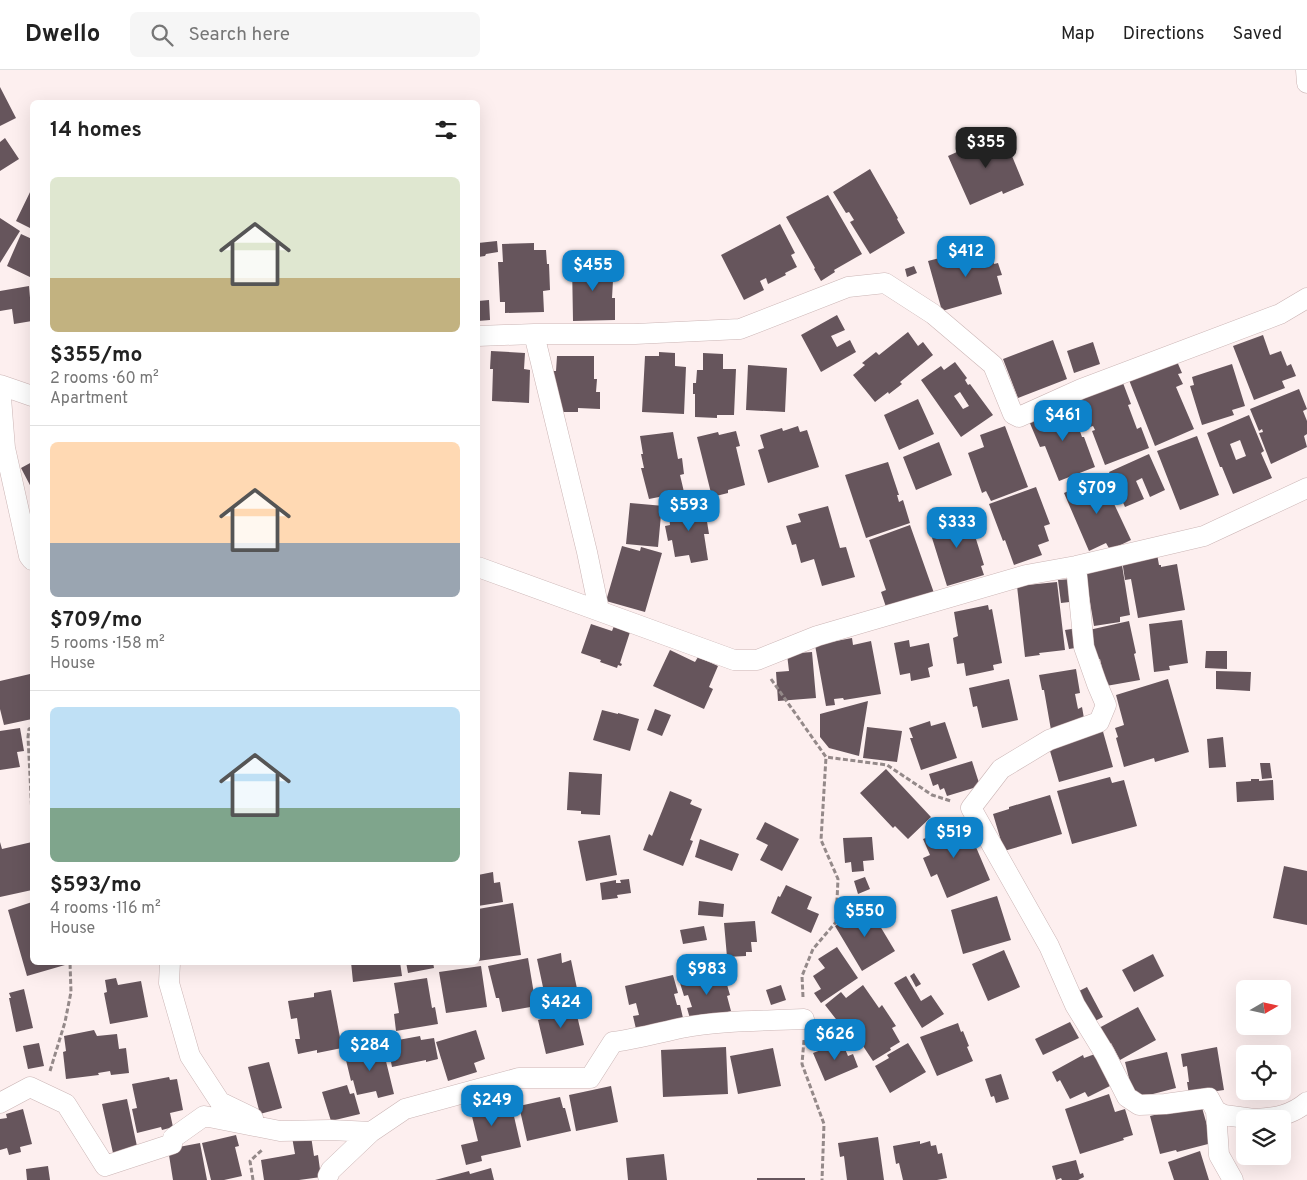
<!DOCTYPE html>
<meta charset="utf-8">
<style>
:root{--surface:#fff;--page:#f6f6f6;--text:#222;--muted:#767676;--line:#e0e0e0;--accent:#0d82ca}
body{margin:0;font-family:Overpass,sans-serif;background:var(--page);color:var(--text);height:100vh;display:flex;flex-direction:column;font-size:19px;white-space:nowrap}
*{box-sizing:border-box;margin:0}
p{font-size:16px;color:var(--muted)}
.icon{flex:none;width:28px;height:28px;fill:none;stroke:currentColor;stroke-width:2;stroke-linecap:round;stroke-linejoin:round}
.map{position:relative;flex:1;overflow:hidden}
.side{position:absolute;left:30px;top:30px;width:450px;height:865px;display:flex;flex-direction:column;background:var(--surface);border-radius:8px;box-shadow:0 5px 20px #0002}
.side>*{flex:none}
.needle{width:32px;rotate:81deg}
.controls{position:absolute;left:1236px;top:910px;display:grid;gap:10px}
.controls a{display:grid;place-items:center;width:55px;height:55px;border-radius:8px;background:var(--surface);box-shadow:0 5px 20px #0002;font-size:25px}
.price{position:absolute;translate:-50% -42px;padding:0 11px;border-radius:10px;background:var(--accent);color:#fff;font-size:16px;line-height:32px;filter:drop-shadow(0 1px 2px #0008)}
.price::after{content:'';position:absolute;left:50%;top:30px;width:15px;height:11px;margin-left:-8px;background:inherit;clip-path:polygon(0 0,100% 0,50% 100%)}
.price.on{background:#222;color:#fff}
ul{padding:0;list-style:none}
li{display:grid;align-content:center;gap:10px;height:265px;padding:0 20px}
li+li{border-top:1px solid var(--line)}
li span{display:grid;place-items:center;height:155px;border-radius:8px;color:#555}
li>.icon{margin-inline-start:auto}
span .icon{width:90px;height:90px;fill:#fffc;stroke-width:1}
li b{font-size:21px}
h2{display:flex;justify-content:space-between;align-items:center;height:60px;padding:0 20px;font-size:21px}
header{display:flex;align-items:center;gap:30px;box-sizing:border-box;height:70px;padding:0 25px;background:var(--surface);border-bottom:1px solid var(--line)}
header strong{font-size:24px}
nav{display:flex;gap:28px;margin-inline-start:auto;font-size:18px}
.search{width:350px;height:45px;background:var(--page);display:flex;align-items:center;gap:12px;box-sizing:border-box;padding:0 18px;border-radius:8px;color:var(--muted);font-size:19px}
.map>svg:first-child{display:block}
</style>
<header>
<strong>Dwello</strong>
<div class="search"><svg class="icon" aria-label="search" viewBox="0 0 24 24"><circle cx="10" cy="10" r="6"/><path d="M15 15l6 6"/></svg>Search here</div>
<nav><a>Map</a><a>Directions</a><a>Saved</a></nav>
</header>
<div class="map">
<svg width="1307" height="1110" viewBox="0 0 1307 1110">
<rect width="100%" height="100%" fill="#fdefef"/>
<path fill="#66555c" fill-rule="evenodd" d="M0,17L16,48L0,56Z
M1002,62L1024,115L1003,124L1002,121L970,135L948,86Z
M5,68L19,89L0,101V72Z
M870,99L898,148L897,149L905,163L870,184L850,152L854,150L849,142L846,143L833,122Z
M32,118V159L16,151Z
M828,125L862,184L834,200L835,202L821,211L814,199L815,198L786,147Z
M0,148L20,161L0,193Z
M780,154L795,183L791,185L797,197L785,203L786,205L768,214L766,208L760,211L764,220L744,230L721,185Z
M21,164L32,169V208L7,196Z
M497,171L498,182L486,184L485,186L478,187V173Z
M534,173V180H546L547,194H549L550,220L543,221L544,242L505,243V232H500L498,192H503L502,174Z
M989,175L994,194L998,193L1002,205L997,206L1002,224L942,241L928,191Z
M572,193H614L612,228H615V250L573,251Z
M914,196L917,203L907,207L905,199Z
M29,216L32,251L14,254L12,239L0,241V221Z
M489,230L490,250L478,251V231Z
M837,245L845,260L831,266L837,277L850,270L856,282L821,302L801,265Z
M908,262L918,276L923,272L933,285L900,312L902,314L889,324L888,322L875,332L853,305L865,295L862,293L876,282L879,285Z
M1263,265L1270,285L1281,281L1287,296L1291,294L1296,306L1282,311L1285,318L1254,330L1233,276Z
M1053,270L1067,309L1018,328L1003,289Z
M1093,272L1100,294L1074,303L1067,281Z
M491,281L525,283L524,299L530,300L529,333L492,331L493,299H490Z
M659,282L675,283V296L686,297L684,344L642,342L645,286H659Z
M703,283L723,284V299H736L734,345H717V348L695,347V324H693V313H696L697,300H703Z
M557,286H594V309H597L596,322H600V339L578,338V342H554L552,301H556Z
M1176,289L1182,303L1178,304L1183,314L1176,317L1194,359L1155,376L1129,310Z
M955,292L967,308L965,310L968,315L970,314L993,345L961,367L921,310L941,296L944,300ZM960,322L969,336L963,339L954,326Z
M1232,294L1245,336L1232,340L1234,345L1202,355L1190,316L1194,315L1192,307Z
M748,295L787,298L785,342L746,340Z
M1123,313L1131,334L1128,335L1137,359L1141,357L1149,378L1105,395L1092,361L1095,360L1093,356L1090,357L1079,330Z
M1299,319L1307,339L1303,341L1307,351V364L1304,366L1307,377L1271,394L1259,363L1263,362L1262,359L1259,361L1250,339Z
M918,329L934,364L899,380L884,345Z
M1070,333L1082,367H1084L1095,397L1059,411L1045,376L1040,377L1029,351L1050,343L1051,345L1060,341L1058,338Z
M1249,345L1264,381L1261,383L1272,408L1233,424L1222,397H1220L1207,363ZM1240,370L1246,386L1236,390L1230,374Z
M798,356L800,362L807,360L819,397L768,413L758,380L764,378L760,365L782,358L783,361Z
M1005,356L1028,417L991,431L986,421L982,423L968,383L984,377L980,365Z
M736,361L740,376L736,377L745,415L728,420V423L712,427L697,367L718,362L719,365Z
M673,362L678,389L682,388L684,404L680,405L684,422L649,429L641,398H644L641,384H643L640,366Z
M1197,366L1219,425L1180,440L1157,381Z
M939,372L952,405L916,420L903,387Z
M1149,384L1165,420L1150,427L1142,408L1136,411L1144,429L1125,437L1109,402Z
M32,392V419L21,398Z
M888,392L899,425H897L899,432L903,430L910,453L866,468L845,405Z
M1101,406L1131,470L1110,480L1106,473L1089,481L1064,423Z
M1036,417L1050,454L1044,456L1049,471L1038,475L1042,485L1014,495L1005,470L1003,471L989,434Z
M630,433L664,436V446L661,445L658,477L626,474Z
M704,433L709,464H704L708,490L691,493L689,485L675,487L672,470L668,471L665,456L670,455L668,439Z
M828,436L840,478L846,477L855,507L822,516L814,489L801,493L796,474L792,475L786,456L801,452L798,444Z
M968,443L984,495L981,496L984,505L947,516L928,455Z
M910,455L934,523L887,540L881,522L886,520L869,470Z
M622,476L640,481L641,477L662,483L645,542L606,531Z
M1157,484L1159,495H1161V497L1177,494L1185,540L1138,548L1131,509L1125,510L1122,490Z
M1122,495L1130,545L1120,547V552L1094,556L1085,502Z
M1072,509L1078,531L1061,533L1058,510Z
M1057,512L1065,580L1039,583L1040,585L1025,587L1017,516Z
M988,535L989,540L992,539L1002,593L993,595L994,600L966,606L964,593L957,594L953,568L958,566L954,542Z
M1182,550L1188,593L1169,596L1170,600L1154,602L1149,554Z
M1129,551L1136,583L1134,584L1140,610L1106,616L1100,589L1096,590L1089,560Z
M591,554L612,561L614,556L630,562L620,593L622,594L621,596L618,595L617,598L600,592L601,590L581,583Z
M1078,558L1081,577L1069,579L1065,560Z
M852,568L853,575L871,571L881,624L844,630L843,628L834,629L835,635L826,636L815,575Z
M909,570L910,577L929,573L933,596L928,598L930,607L911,611L910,603L900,605L894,573Z
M670,580L695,592L698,587L718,596L709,617L713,619L704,639L653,616Z
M1206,581H1227V599L1205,598Z
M812,582L816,628L778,631L776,602L789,601L787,584Z
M1076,599L1080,623L1075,624L1078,639L1082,637L1085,654L1051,660L1044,620H1042L1039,605Z
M1216,601L1251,602L1250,621L1216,619Z
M30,604L32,614V649L4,655L0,639V611Z
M1009,609L1018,650L982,658L977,636L973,637L969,618Z
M1168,609L1189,682L1155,692L1154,688L1124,697L1116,668L1118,667L1115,658L1124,655L1116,625Z
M868,631L859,686L829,678L820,667V644Z
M655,639L671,645L662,666L647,660Z
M602,640L618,644V643L639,649L630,681L593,670Z
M930,651L931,656L945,652L957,688L921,700L910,668H913L909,658Z
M867,657L902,661L897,692L863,688Z
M20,658L24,681L17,682L20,697L0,700V661Z
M1102,658L1113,697L1059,712L1048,674Z
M1223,667L1226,697L1209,698L1207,669Z
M972,691L980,716L947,726L944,718L940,720L938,714L933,716L929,704Z
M1260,693H1270L1272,708L1262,709Z
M886,699L931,747L908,769L895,756L893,758L860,723Z
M569,702L602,704L600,745L581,744V741L567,740Z
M1110,707L1112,713L1124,710L1137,756L1072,774L1057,721Z
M1251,709H1259V711L1273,710L1274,730L1237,732L1236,712L1251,711Z
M670,721L692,730L690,734L702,739L690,770L693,771L683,796L643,780L649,764L652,766Z
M1050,725L1062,764L1004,781L993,744L1009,739V737Z
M954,749L961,767L970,763L990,810L947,828L937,804L931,807L923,788L930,785L923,769L931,766L928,760Z
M765,752L799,769L782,801L760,790L768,775L756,769Z
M610,765L617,805L586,811L578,771Z
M872,767L874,790L863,791L864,801L852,802L851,792L845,793L843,768Z
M700,769L739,784L732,801L695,787Z
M0,772L2,779L32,772V820L0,827Z
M1284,796L1307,801V855L1273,848Z
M493,802L494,813L500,812L503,832L478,836V805Z
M865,807L870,819L858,824L854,811Z
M629,809L631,823L617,825L618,828L602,830L600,813L616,810V813H621L620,810Z
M786,815L812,827L807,839L819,844L811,863L771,843L778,826L780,827Z
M997,826L1011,870L963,884L951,840Z
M699,831L724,834L723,847L698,845Z
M32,832V892H64L65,895L27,906L8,840Z
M513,833L521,885L478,891V839Z
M868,836L895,881L862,901L835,856Z
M755,851L757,872H751L752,882H746V886L727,887L724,853Z
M704,856L707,870L683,874L680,860Z
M837,877L858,908L821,933L814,923L821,919L813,906L825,898L818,889Z
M1004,880L1020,917L988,931L972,894Z
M561,883L562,893L571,890L579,928L547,936L537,889Z
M1153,884L1164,906L1134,922L1122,900Z
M528,888L536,936L502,942L499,928H496L488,896Z
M351,892H400L402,906L353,912Z
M406,892H433L434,898L408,903Z
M481,896L487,937L446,943L439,902Z
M723,901L730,925L727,926L731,941L691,952L687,938L692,937L688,925L684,926L680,913Z
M914,903L921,914L916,917L910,906Z
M673,905L678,923L674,924L677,935H680L683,948L636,959L633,946L639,945L636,933L629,935L625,916Z
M906,906L921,931L931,925L944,944L922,958L894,913Z
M116,908L118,915L141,911L148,947L110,954L104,923L107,922L105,910Z
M427,908L432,938L435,937L438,954L396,961L394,944L399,943L394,913Z
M781,915L786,930L771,935L766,920Z
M863,915L879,938L882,935L896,956L892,958L900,972L890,978L891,980L873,991L863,976L861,977L850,960L846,962L825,935L841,922L846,928Z
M1087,917L1103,947L1093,952L1077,922Z
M24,919L33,958L16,962L9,928H11L9,923Z
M331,920L342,978L317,983V980L298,984L295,969H300L297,948L291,949L288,931L314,927V923Z
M574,933L584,975L546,984L538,950L545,948L543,940Z
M1138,937L1156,970L1120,990L1111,973L1106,975L1097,959Z
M1070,952L1079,968L1043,985L1035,969Z
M958,953L961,962L963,961L969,976L967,977L973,991L937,1006L920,967Z
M94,960L97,966L117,964L119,979L126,978L129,1003L111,1005L110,1001L98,1003L99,1005L66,1009L63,982L66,981L64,966Z
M476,960L485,989L474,993L477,1002L448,1011L436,972Z
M830,964L833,975L824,977L821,966Z
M420,966L421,970L434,968L438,989L426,992V990L392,997L387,972Z
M842,972L848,986L853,984L858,997L825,1011L813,983Z
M39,973L44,996L28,999L23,976Z
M908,973L926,1002L890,1023L875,996L889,988L887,985Z
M382,975L394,1024L378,1028L376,1021L357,1025L353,1010L351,1011L345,986Z
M726,977L728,1024L663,1027L661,980Z
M1217,977L1224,1020L1189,1025L1187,1012H1189L1187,996L1183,997L1181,984Z
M773,978L781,1016L738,1024L730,986Z
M1167,982L1176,1018L1134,1029L1125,992Z
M1095,984L1110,1016L1088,1027L1085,1022L1070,1029L1060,1010L1057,1012L1052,1002L1083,985L1084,988Z
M269,992L282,1038L260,1044L248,997Z
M1001,1004L1009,1029L996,1033L994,1026L991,1027L985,1009Z
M169,1007L170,1010L177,1009L183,1040L170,1043L173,1057L162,1060L161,1057L137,1063L132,1039L137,1038L132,1014Z
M347,1015L350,1024L354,1023L360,1044L331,1051L322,1022Z
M611,1016L618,1052L576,1061L569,1025Z
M508,1020L521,1077L481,1086L482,1091L466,1095L461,1075L478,1071L468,1030Z
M1109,1024L1115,1042L1125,1039L1133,1065L1123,1068L1124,1070L1080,1084L1065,1039Z
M560,1027L563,1038H565L571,1061L527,1071L519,1036Z
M127,1029L138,1081L113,1083L102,1034Z
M1201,1034L1212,1073L1177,1082L1176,1080L1160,1084L1150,1046Z
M23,1039L32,1074L20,1077L21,1082L9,1085L7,1078L0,1080V1049L7,1048L6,1044Z
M236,1065L239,1076L235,1077L242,1106L224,1110H211L202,1073Z
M311,1066L314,1086L318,1085L321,1107L299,1110H264L261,1090L295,1084L292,1067Z
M878,1067L884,1110H847L844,1086L840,1087L838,1073Z
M920,1071V1074L930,1071L931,1076L936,1075L938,1084L942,1083L947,1108L937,1110H903L899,1093L896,1094L893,1076Z
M200,1073L207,1110H173L168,1079Z
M1200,1081L1209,1110H1174L1168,1092Z
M664,1084L667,1110H628L626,1088Z
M1076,1090L1080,1104L1083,1103L1084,1107L1078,1110H1062L1061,1108L1056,1110L1052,1096Z
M48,1096L50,1110H27L26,1099Z
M491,1098L494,1110H435L469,1101L470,1104Z
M757,1108H805V1110H757Z"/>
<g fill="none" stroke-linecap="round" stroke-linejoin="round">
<defs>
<path id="minor" d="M1306,0L1307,13
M534,264L587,482L599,540
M478,266L534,264H635L740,259L848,217L885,213L933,244L993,295L1013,344L1019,347L1081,319L1280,244L1307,228
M32,326L0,315L5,378L29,486L32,490
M1076,496L1084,577L1097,614L1106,635L1099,652L1049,670L1001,699L971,738L1049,876L1075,935L1105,984L1127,1027L1139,1035L1165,1034L1209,1028L1216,1041L1219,1085L1233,1110
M478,497L734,590H757L817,566L1026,505L1076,496L1204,466L1307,418
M170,892L169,913L190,986L220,1032L253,1048
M0,1033L30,1017L66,1034L105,1096L172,1074L173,1068L204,1046L280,1061L331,1060L371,1062
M1216,1041L1224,1045L1254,1049
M1255,1049C1275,1048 1292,1045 1307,1032
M328,1106L331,1100L371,1062L405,1039L519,1008H590L613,972C636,969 658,963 681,958C721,950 763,951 804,949"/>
</defs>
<use href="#minor" stroke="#cbb5b5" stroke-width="21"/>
<path stroke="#948989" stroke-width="3" stroke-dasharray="5 2.5" stroke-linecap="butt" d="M771,609L826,687L887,695L932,725L951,731
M32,658L29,659L28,667L32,745
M803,927L802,906L813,879L836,852L838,809L821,770L826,687
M804,970L802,994L824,1054L822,1110
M50,1001L65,952L71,922L70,892
M253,1110L250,1091L262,1080"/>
<use href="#minor" stroke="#fff" stroke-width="20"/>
</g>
</svg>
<div class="controls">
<a><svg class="needle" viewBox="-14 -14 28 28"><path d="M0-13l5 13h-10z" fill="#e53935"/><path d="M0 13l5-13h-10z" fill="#767676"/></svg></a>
<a><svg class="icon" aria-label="locate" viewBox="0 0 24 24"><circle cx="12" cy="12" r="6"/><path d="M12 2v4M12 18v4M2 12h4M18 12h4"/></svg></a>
<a><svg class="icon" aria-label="layers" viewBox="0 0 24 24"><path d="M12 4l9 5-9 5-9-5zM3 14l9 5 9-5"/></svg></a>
</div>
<b class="price on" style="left:986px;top:99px">$355</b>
<b class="price" style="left:966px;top:208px">$412</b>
<b class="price" style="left:593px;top:222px">$455</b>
<b class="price" style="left:1063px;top:372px">$461</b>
<b class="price" style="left:1097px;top:445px">$709</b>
<b class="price" style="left:689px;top:462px">$593</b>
<b class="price" style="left:957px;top:479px">$333</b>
<b class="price" style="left:954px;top:789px">$519</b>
<b class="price" style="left:865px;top:868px">$550</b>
<b class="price" style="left:707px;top:926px">$983</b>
<b class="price" style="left:561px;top:959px">$424</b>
<b class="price" style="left:835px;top:991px">$626</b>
<b class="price" style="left:370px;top:1002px">$284</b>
<b class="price" style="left:492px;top:1057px">$249</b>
<section class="side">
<h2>14 homes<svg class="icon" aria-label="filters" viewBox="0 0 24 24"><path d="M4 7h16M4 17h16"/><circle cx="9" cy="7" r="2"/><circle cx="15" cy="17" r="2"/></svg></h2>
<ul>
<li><span style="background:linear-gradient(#dfe7d0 65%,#c2b280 0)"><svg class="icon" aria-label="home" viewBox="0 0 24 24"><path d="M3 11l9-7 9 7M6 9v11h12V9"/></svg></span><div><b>$355/mo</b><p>2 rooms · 60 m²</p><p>Apartment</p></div></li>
<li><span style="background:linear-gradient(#ffd9b3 65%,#9aa5b1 0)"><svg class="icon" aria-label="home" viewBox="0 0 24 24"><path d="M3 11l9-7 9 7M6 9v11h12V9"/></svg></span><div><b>$709/mo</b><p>5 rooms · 158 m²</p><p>House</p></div></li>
<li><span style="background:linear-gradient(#bfe0f5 65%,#7fa58c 0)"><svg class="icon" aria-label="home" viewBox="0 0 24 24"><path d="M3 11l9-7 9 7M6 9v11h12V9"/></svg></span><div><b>$593/mo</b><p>4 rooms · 116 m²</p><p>House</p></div></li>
</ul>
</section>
</div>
